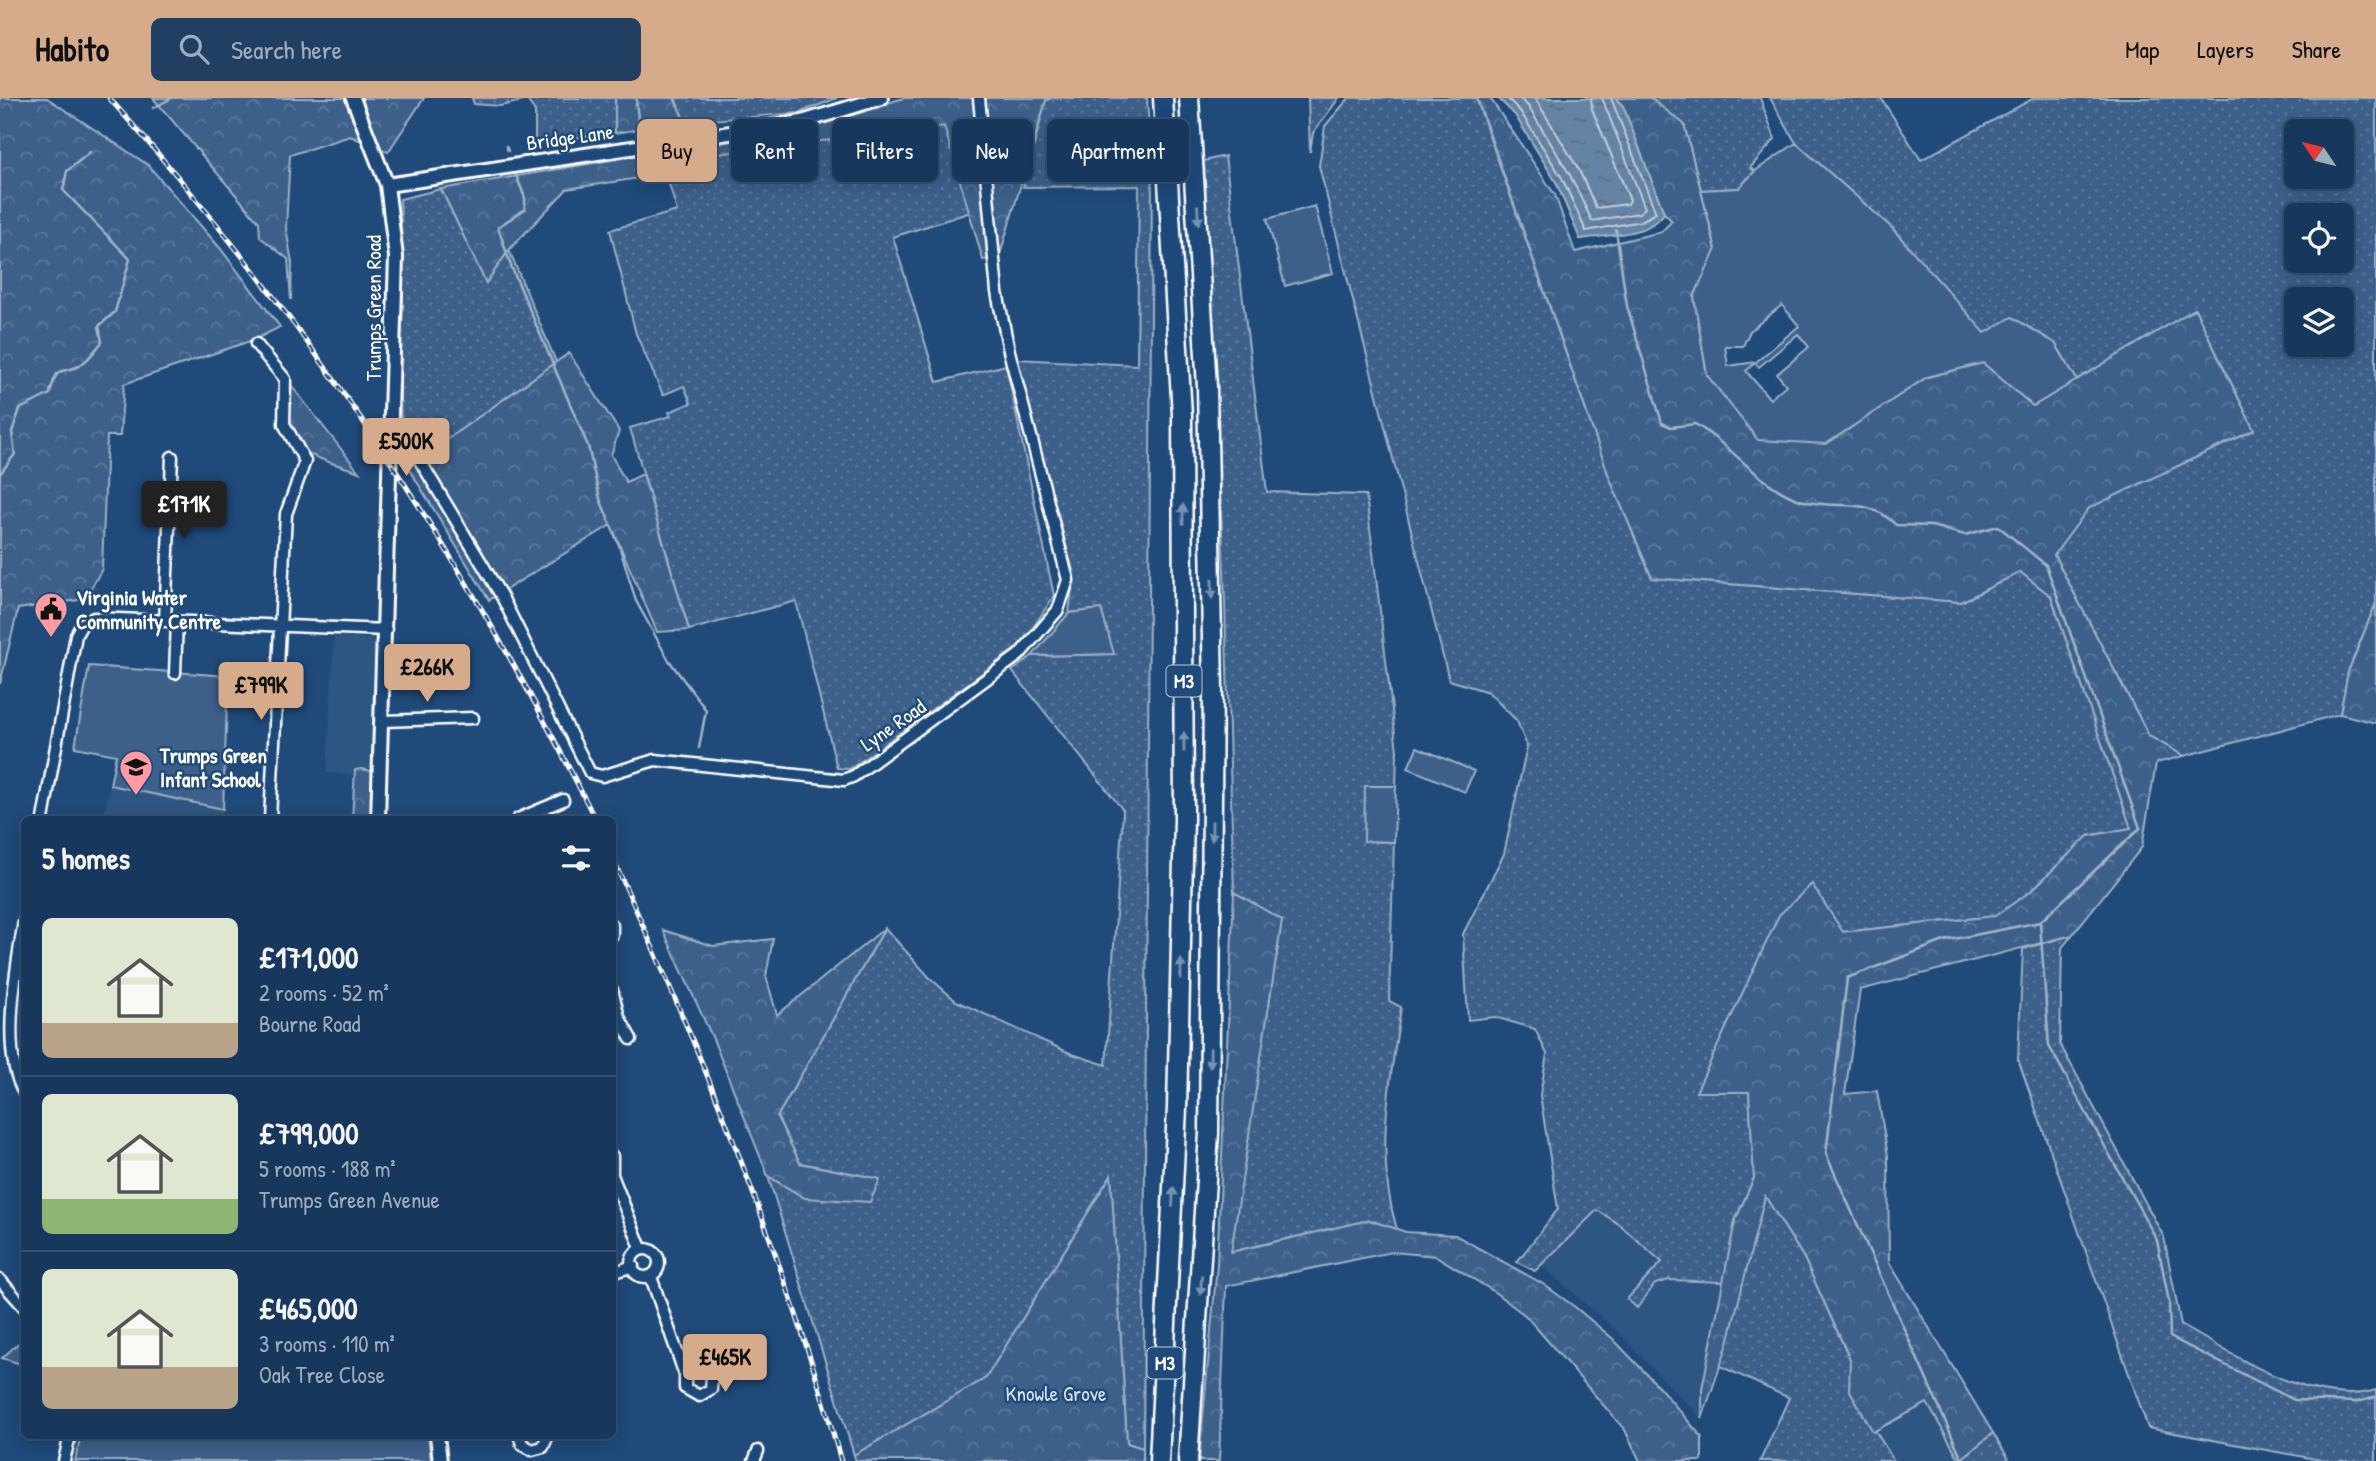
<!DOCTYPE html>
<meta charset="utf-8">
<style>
:root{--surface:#17385c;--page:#203f62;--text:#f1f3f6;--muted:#9eacbb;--line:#365272;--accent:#d6ab8b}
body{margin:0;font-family:"Patrick Hand",sans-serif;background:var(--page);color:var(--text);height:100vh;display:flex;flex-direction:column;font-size:26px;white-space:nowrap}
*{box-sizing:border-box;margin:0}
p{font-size:23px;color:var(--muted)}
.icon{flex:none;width:38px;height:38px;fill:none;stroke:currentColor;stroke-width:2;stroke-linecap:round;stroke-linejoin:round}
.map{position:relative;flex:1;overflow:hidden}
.side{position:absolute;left:21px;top:718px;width:595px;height:623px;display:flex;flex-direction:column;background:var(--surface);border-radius:10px;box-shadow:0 4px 18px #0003,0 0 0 2px var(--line)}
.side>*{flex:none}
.top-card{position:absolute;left:637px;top:21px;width:665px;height:63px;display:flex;gap:14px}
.needle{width:46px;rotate:305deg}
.controls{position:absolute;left:2284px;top:21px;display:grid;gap:14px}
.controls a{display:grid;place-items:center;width:70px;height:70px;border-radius:10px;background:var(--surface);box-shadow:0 4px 18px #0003,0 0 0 2px var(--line);font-size:35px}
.price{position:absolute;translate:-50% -60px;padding:0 16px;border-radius:7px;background:var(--accent);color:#111;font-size:23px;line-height:46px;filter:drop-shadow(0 2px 4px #0008)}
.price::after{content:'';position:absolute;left:50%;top:42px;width:21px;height:16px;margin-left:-10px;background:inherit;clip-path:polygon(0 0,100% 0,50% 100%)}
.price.active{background:#222;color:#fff}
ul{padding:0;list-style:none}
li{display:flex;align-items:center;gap:21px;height:175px;padding:0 21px}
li+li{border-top:2px solid var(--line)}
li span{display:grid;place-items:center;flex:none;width:196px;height:140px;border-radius:10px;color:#555}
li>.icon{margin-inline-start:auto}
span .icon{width:84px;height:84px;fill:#fffc;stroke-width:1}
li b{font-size:30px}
h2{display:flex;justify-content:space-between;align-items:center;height:84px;padding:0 21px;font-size:30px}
.pill{padding:0 24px;border-radius:10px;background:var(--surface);box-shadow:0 4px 18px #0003,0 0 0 2px var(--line);font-size:24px;line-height:63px}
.pill.active{background:var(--accent);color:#111}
header{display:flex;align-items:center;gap:42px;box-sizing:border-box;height:98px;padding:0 35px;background:var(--accent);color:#111}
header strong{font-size:33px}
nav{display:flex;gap:38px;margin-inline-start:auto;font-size:24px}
.search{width:490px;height:63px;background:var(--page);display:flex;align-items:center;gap:18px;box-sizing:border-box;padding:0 24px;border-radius:10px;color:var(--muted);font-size:26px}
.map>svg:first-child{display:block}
</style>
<header>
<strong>Habito</strong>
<div class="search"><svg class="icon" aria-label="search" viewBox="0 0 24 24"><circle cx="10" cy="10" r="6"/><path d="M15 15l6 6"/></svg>Search here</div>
<nav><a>Map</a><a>Layers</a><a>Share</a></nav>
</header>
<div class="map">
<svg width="2376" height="1363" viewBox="0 0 2376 1363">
<defs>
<pattern id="grass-dots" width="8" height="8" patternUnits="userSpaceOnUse" patternTransform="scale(1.75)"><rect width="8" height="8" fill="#3c618b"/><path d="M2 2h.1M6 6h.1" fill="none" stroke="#59799c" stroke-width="1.8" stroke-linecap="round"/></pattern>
<pattern id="forest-crowns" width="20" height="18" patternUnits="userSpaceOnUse" patternTransform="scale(1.75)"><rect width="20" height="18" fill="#3c618b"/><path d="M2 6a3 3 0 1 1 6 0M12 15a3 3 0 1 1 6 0" fill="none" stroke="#59799c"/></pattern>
<pattern id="water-ripples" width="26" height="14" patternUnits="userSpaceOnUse" patternTransform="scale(1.75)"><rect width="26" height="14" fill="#6583a4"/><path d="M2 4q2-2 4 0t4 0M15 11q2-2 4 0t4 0" fill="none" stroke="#5b6d81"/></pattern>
</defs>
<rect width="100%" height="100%" fill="#1f4a7a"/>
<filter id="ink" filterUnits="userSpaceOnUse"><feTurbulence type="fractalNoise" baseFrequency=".0143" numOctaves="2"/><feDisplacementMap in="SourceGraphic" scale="14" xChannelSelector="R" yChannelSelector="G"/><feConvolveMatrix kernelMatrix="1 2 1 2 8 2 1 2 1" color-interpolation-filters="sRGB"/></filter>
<g filter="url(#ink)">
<path fill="#2e5683" d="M334,539L379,542L373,679L327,675Z
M110,687L223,711L222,721H103Z
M1597,1111L1620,1127L1663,1164L1627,1201L1638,1210L1655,1186L1669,1182L1724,1184L1702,1291V1321L1616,1232L1541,1167Z
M1927,1304L1960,1363H1895L1873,1334Z"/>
<path fill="url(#grass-dots)" stroke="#9eb0c5" stroke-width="2" fill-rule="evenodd" d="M472,0H615V35L535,45V13L527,2L500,8L474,6Z
M675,0H837L799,15L685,24Z
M1052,0H1147L1152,80L1143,1350L1127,1345L1111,1078L986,1280L854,1357L768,1078L805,1100L880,1081L800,1065L777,1019L885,830L930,880L956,903L1072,956L1106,967L1123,712L1012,573L1032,558L1113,556L1101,511L1069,515L1074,476L1015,261L1137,267L1139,88L1023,89L1046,2Z
M1308,0H1339L1313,35L1310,54Z
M1349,0H1476L1610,381L1652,480L1961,504L2020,474L2051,498L2131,730L2088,738L2031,793L1996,818L1843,834L1697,994H1749L1754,1080L1735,1123L1724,1184L1669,1182L1655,1186L1637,1210L1627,1201L1662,1164L1620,1127L1597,1112L1535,1173L1517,1164L1558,1111L1540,997L1547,956L1535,931L1495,919L1468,922L1463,836L1504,756L1527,648L1517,623L1488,594L1449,582L1319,68L1325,28Z
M1650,0H1760L1775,41L1750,70L1755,73L1739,90L1701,92L1684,26Z
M1770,0H1881L1921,62L2034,0H2376V505L2348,574L2340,616L2184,658L2149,638L2054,457L2088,410L2254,332L2195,211L2077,282L2055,245L1985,236L1892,130L1796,45ZM2296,33H2342V79H2296ZM2296,117H2342V163H2296ZM2296,201H2342V247H2296Z
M944,28L971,114L893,139L937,284L1006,267L1054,498L1022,546L850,671L837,670L796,503L689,532L630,330L671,318L669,314L691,305L684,288L663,297L636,236L610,132L677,113L666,76L691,59Z
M1225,58L1267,394L1366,397L1397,653L1396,688H1365V743L1394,744L1389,903L1401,909C1390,987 1374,1054 1397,1132L1369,1122L1230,1154L1282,822L1234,794L1224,474L1204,63Z
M441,91L486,185L509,152L556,264L408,369C394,305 402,256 403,193C403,162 401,132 400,101Z
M2072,837L2062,850L2060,946L2164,1139L2181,1227C2235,1257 2313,1311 2376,1292V1363H2326L2148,1330L2018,961L2023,851Z
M1765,1098L1804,1160L1850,1261V1292L1894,1363H1760L1789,1300L1720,1268Z
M1993,1335L2010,1363H1960V1362Z"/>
<path fill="url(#forest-crowns)" stroke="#9eb0c5" stroke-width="2" d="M0,0H47L148,67L220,150L280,229L256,241L124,286L120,338H107L102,471L85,501L18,511L0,586Z
M153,0H424L388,54L350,38L290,57L286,129L292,165L291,202L288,161L260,139L259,124Z
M615,0H674L685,24L615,35Z
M904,0H1052L1046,2L999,160L983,162L944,28L691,59L666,76L567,91L509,152L486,185L441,91L806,29Z
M1477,0H1490L1555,97L1575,154L1661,134L1672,123L1664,115L1623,8L1615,0H1650L1684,26L1716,152L1694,199L1707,277L1826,346L1927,279L1983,265L2033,308L2195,211L2254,332L2089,410L2054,457L2149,638L2184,658L2156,665L2142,749L2072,837L1860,892L1845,996L1877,993L1888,1058L1889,1164L1993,1335L1960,1362L1927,1305L1873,1334L1849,1291L1850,1261L1804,1160L1765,1098L1728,1245L1702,1321V1291L1735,1123L1754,1080L1749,994H1696L1779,817L1812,786L1843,834L1995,818L2031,793L2088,738L2131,730L2051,498L2020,474L1961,504L1652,480L1610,381Z
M569,255L619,333L611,357L626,384L643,376L689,532L657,534L611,427L489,502L408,369Z
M291,287L359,374C330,362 292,362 288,321C286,310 291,298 291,287Z
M2376,505V625L2340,616L2348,574Z
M361,671L371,673L377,681L372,721H352L355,672Z
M1234,794L1282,822L1231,1154L1369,1122L1406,1134L1455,1137L1543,1186L1575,1209L1612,1240L1660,1290L1702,1339V1363H1640L1625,1332L1526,1218L1493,1193L1436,1158L1392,1154L1226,1188L1219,1363H1199L1217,1167Z
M885,830L777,1019L800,1065L880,1081L870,1104L805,1100L768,1078L713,941L663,832L713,848L773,841L766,878L777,917Z
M1111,1077L1127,1345L1143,1350V1363H856L854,1357L986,1280Z"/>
<path fill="#3c618b" stroke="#9eb0c5" stroke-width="2" fill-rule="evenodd" d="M1796,45L1892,130L1985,235L2012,219L2055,245L2077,282L2033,308L1983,265L1927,279L1826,346L1758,342L1707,277L1694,199L1716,151L1701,92L1739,90L1755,73ZM1782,207L1799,228L1756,264L1728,268L1725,248H1743L1750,233ZM1798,236L1809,249L1777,276L1786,287L1770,301L1746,273L1755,265L1759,269Z
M1315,108L1333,175L1285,188L1267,121Z
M1101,511L1114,556L1032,558L1069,515Z
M89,568L228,578L223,711L110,687L116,657L75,649Z
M1417,649L1474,673L1465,694L1408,670Z
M1365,688H1396L1394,744L1364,743Z
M24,1240V1267L2,1260Z
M81,1337H428L431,1363H75Z"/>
<path fill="url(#water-ripples)" stroke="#a3b5c8" stroke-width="2" d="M1498,0H1615L1623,8L1664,115C1650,138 1605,137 1580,141L1556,84L1515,17Z"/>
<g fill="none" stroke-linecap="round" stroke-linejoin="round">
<path stroke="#c1cddb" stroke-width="2" d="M1507,0L1520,13L1562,80L1586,133L1641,123L1656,115L1611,0
M1519,0L1528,8L1570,77L1592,123L1639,115L1645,110L1602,0
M1535,0L1579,72L1596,110L1628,106L1630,102L1592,11L1591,0"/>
<path stroke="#a3b5c8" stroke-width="2.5" d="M636,0L639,33
M153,10L172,0
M506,48L508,53
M516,77L525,100V111L498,129L511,168L588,348L600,401L619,447L636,503L668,561L706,612L699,650
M1616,132L1627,208L1662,325L1671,329L1695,326C1732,347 1759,388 1800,402C1838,414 1866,396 1896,427L1932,428L1965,437L1998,428L2046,467L2140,730L2040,824L1944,843L1847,880L1826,1056L1963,1363
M0,376L15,356L12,334L20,311L50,296C58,260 64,280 83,265C90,260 96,251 102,244L99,228L115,214L130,161L63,92L67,73L90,54
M2040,824L2049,948L2157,1142L2169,1204L2170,1239L2294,1302L2357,1304L2376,1299"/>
<defs>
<path id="minor" d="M256,246L285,281L284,326L305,363L286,416L270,721
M392,335L410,346L502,499L590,675L602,678L655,662L844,682L854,678L1019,557L1058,512L1068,482L1009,253L997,194L979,0
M165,523L172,359
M175,575L177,523
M383,623L473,620
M43,721L76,537L82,526L94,520L386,532
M518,721L563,702
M24,823C16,871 0,956 24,994
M612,827V837
M612,892L619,919L631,941
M612,1058V1074
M612,1077L641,1150
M631 1165a14 14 0 1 1 28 0a14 14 0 1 1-28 0Z
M612,1175L633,1168
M651,1179L685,1277V1290L699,1298L711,1291L712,1278L705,1270L694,1269L685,1277
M0,1182L24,1209
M519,1337L522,1346L532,1352L543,1349L548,1337
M64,1363L70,1337
M754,1363L758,1353"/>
<path id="tertiary" d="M353,0L387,87L396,159L378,721
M387,87L802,24L881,0
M437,1337L440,1363"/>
<path id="motorway" d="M1159,1363L1177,1010L1184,720L1182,317L1163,0
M1188,1363L1209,1035L1213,591L1207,289L1189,0"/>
</defs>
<use href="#minor" stroke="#fff" stroke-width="15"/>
<use href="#tertiary" stroke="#fff" stroke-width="18"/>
<use href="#motorway" stroke="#fff" stroke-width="23"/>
<use href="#minor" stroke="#1f4a7a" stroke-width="10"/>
<use href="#tertiary" stroke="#1f4a7a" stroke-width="12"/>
<use href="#motorway" stroke="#1f4a7a" stroke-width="18"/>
<defs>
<path id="rail" d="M109,0C304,216 466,461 595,721
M612,759C702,955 783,1155 841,1363"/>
</defs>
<use href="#rail" stroke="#fff" stroke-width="5"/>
<use href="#rail" stroke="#1f4a7a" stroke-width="2.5" stroke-dasharray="8" stroke-linecap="butt"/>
</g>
<defs><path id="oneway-solid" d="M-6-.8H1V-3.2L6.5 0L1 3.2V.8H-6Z" transform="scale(1.75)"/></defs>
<g fill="#7992af">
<use href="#oneway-solid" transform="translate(1198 117) rotate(87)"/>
<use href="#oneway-solid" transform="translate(1183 416) rotate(-90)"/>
<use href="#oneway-solid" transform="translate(1212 491) rotate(90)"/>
<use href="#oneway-solid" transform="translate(1184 644) rotate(-90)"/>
<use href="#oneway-solid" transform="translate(1212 733) rotate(90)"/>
<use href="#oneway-solid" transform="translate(1181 871) rotate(-89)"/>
<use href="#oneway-solid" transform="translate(1210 960) rotate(91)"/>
<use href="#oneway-solid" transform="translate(1173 1099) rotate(-87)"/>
<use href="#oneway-solid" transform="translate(1201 1187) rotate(94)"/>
</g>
</g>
<defs>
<symbol id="civic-pin" viewBox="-11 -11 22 30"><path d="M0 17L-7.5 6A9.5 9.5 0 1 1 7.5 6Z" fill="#ff9aa2" stroke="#1f4a7a"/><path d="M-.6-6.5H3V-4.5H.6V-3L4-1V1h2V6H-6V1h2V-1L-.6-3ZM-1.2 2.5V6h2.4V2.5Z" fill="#111"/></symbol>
<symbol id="school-pin" viewBox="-11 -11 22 30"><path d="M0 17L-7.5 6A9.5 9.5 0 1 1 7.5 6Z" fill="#ff9aa2" stroke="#1f4a7a"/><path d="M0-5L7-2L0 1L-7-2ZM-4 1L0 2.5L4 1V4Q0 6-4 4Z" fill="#111"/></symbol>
</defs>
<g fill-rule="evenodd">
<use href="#civic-pin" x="32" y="492" width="38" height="52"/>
<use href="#school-pin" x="117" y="650" width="38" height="52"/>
</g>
<g text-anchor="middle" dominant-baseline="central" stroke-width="5" stroke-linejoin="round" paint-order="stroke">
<g fill="#1f4a7a" stroke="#bcc9d7" stroke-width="2">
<rect x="1166.5" y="567.5" width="35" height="31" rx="5"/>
<rect x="1147.5" y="1249.5" width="35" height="31" rx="5"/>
</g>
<g font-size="19" font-weight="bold" fill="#fff">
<text x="1184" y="583">M3</text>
<text x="1165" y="1265">M3</text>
</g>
<g font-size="21" fill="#fff" stroke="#1f4a7a">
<text transform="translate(570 39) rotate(-8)">Bridge Lane</text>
<text transform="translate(373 210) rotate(-90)">Trumps Green Road</text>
<text transform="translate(893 627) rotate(-35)">Lyne Road</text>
</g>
<g font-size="21" font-weight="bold" fill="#fff" stroke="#1f4a7a" text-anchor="start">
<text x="76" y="499">Virginia Water<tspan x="76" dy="24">Community Centre</tspan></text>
<text x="160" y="657">Trumps Green<tspan x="160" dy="24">Infant School</tspan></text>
</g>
<g font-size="21" fill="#d8dfe8" stroke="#1f4a7a">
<text x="1056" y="1295">Knowle Grove</text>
</g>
</g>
</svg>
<div class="controls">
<a><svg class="needle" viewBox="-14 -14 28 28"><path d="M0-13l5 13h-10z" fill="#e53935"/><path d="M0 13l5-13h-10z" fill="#9eacbb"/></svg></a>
<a><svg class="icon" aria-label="locate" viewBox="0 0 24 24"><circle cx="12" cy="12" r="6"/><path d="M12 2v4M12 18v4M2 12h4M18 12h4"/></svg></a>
<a><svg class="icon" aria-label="layers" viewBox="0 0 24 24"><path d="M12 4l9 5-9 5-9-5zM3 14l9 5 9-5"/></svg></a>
</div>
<b class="price" style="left:406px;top:380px">£500K</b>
<b class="price active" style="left:184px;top:443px">£171K</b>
<b class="price" style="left:427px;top:606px">£266K</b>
<b class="price" style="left:261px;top:624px">£799K</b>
<b class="price" style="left:725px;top:1296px">£465K</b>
<div class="top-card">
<a class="pill active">Buy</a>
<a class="pill">Rent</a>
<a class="pill">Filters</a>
<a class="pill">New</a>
<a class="pill">Apartment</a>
</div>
<section class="side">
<h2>5 homes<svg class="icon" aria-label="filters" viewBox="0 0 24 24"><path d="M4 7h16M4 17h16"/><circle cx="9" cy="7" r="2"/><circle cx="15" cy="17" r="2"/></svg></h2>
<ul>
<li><span style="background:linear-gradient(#dfe7d0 75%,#b9a48a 0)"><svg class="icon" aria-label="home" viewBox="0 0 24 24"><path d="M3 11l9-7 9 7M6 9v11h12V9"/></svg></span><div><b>£171,000</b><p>2 rooms · 52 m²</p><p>Bourne Road</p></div></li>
<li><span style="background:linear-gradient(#dfe7d0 75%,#8fb573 0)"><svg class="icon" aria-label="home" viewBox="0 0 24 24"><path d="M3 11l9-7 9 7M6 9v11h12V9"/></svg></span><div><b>£799,000</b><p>5 rooms · 188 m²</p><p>Trumps Green Avenue</p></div></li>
<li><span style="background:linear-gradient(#dfe7d0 70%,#b9a48a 0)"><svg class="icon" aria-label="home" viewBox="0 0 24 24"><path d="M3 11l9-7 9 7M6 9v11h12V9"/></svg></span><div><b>£465,000</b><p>3 rooms · 110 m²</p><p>Oak Tree Close</p></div></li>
</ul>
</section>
</div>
